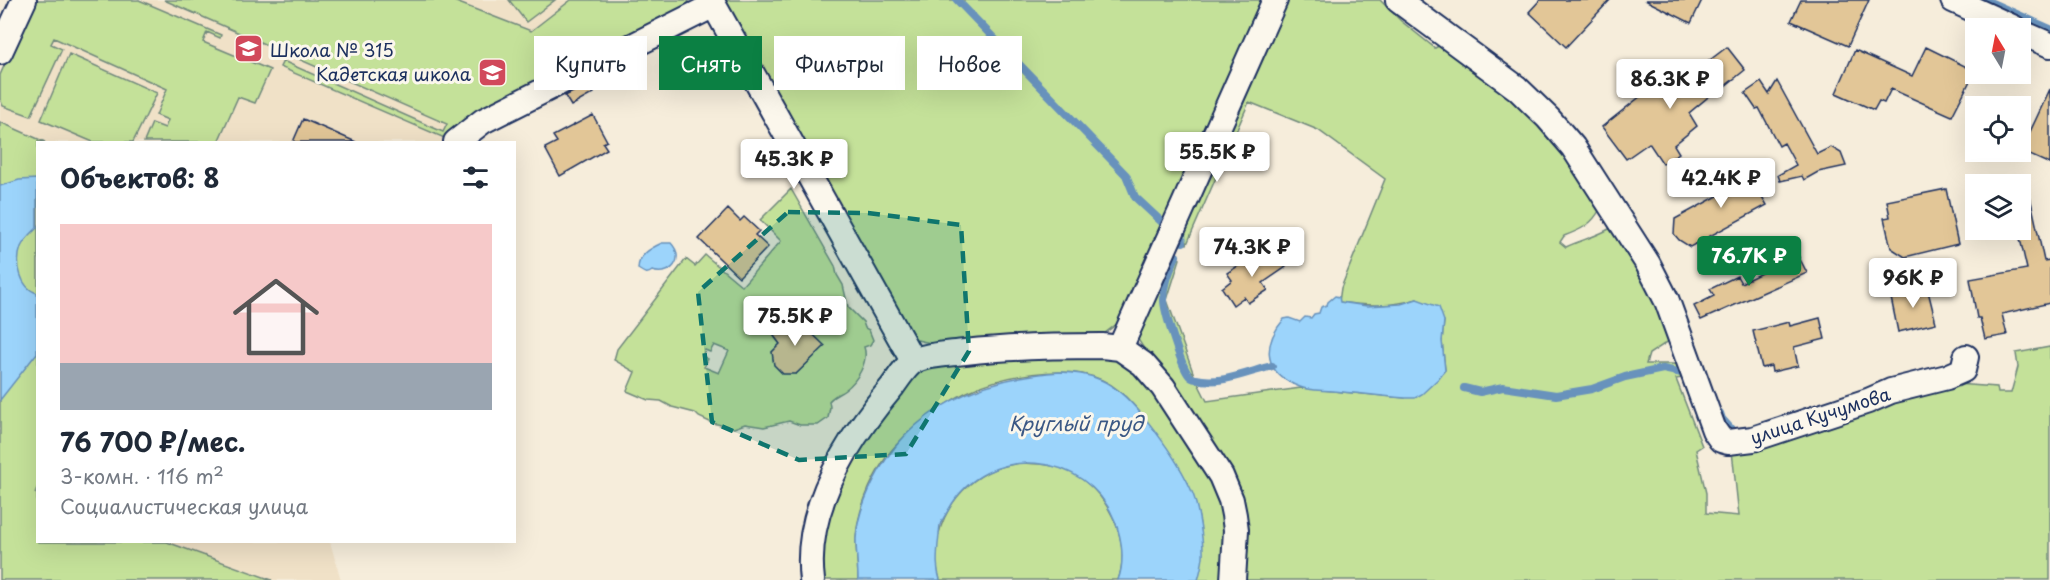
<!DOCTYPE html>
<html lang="ru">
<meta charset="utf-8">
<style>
:root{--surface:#fff;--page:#f6f6f7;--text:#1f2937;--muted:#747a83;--accent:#0b8043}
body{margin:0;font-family:"Playpen Sans",sans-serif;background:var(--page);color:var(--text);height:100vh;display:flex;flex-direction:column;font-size:22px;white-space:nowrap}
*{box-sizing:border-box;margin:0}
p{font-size:20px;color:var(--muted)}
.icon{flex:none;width:33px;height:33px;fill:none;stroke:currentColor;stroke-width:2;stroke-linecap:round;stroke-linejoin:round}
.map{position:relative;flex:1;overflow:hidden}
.sheet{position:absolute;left:36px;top:141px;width:480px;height:402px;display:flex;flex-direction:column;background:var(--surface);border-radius:0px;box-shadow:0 6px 24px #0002}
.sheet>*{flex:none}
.guide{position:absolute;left:534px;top:36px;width:570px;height:54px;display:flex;gap:12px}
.needle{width:39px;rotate:350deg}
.tools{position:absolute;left:1965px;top:18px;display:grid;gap:12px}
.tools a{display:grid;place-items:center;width:66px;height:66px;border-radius:0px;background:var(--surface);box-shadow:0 6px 24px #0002;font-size:30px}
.price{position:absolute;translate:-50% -51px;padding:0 14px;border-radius:6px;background:#fff;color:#222;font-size:20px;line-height:39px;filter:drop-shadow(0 2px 3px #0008)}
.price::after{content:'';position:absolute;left:50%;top:36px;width:18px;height:14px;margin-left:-9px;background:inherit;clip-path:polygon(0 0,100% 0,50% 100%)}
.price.selected{background:var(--accent);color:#fff}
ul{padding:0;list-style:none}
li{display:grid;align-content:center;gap:12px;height:318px;padding:0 24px}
li span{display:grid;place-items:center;height:186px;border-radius:0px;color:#555}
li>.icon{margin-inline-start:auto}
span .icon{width:108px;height:108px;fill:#fffc;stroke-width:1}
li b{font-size:26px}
h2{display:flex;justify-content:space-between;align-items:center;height:72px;padding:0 24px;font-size:26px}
.tag{padding:0 21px;border-radius:0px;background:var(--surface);box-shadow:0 6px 24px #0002;font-size:21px;line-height:54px}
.tag.selected{background:var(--accent);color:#fff}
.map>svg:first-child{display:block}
</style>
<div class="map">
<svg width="2050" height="580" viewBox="0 0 2050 580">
<rect width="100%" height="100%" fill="#f6eddb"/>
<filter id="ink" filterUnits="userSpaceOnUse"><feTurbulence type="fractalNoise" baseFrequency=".0167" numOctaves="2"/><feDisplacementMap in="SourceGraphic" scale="12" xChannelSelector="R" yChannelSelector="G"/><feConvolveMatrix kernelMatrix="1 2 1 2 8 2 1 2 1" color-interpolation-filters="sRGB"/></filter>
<g filter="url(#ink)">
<path fill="#f0e1c7" d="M43,0H587L447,142H45L0,122V94Z
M167,542H330L341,580H272Z"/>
<path fill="#c4e199" stroke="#70887c" stroke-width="1.5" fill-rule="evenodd" d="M34,0H139L221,35L220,38L207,32L203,42L270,70L255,103L238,97L218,142H144L152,123L165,128L168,120L156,115L167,89L54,38L51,44L62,49L31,116L3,106L0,99V75Z
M164,0H451L531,31L571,0H689L687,6L449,140L280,67L283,61L443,132L447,124Z
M509,0H555L526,22Z
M721,0H1263L1118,323L1105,333L935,344L917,340L906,329Z
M1279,0H1380L1401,21L1435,48L1444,43L1468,60L1564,145L1600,209C1592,225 1580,230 1564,236L1560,242L1566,247C1581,240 1595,237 1609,229L1618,233L1627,244L1672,339L1649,354L1646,364H1683L1688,377L1676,379L1702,446L1696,450L1706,493V513L1739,516L1732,451L1942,383L1997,387L1998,393H2011L2018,367L2016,353L2050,347V580H1241L1211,449L1181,392L1150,358L1137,338L1170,254L1180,259L1167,300L1194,375L1207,401L1301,388L1405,398L1445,370L1442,341L1444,321L1417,299C1391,307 1366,306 1339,302L1341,288L1385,179L1318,130L1249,102L1187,244L1176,239Z
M69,54L157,93L133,142H93L41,120Z
M0,122L45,142H38V486L35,493L37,494L38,542H167L272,580H0Z
M791,189L835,266L837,275L843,285L848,307L863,322L865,328L869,330L873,340L870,345L864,347C869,362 857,381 845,390C840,394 834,395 829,401L830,407L828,418L818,425H800L789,421L764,427L745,424L734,428L712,423L699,417L695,413L672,407L661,401L648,400L627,391L635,372L614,360L617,349L686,259L695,266L705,255L742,286L781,241L760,220ZM794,316L824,346L796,374L792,370L782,373L774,365L773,359L776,356L772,352L780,344L774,336ZM714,345L729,351L719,373L704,367L708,359L702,356L705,350L710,352Z
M1091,357L1115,359L1134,370L1151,387L1188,440L1226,506L1223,580H1198C1208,532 1197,492 1169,452C1152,428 1129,392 1102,380C1065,363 1000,376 965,393C940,406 900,436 885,459C870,482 857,512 856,539C856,553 858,567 858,580H821L824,526L849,460L914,375L937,363Z
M1020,463C1037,464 1054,464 1069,471C1106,489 1133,540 1118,580H940C927,538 949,492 988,472C997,467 1009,465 1020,463Z"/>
<path fill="#9cd4fb" stroke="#6892bc" stroke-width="1.5" d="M37,179V228C32,233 24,240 21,247C15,263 20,288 37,293V353L0,400V186L19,180Z
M662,243H671C686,259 671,277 652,271C647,275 644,273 638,269C638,255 651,248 662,243Z
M1335,296L1339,297L1340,302L1367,306L1401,304L1417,299L1439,307L1444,321L1442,341L1445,370L1438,379L1422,394L1415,398H1405C1381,396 1356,393 1332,391C1322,390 1309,391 1300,387C1264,374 1261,346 1284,319L1289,318L1300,322L1305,317L1311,318L1314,314L1319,313L1321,307L1327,305L1328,302Z
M1061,372C1075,373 1088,374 1101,380C1133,393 1180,462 1193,494C1198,507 1204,543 1203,557C1202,565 1200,573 1198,580H1118C1125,562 1122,539 1115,521C1087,450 986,442 949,509C946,514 942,520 940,525C939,531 939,538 938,544C937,557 936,567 940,580H858C858,567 856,552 856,539C857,519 864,500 873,482C909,408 982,377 1061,372Z"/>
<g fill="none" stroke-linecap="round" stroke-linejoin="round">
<path stroke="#6892bc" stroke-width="8" d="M957,0L1126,175L1135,197L1165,225
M1985,0L2050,29
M1182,234L1183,242
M1176,256C1170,271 1164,284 1164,300C1164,312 1181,364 1188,374C1190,377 1193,379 1196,379C1220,385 1248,372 1272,366
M1464,388L1480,392L1503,387L1556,395L1592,389L1625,377L1663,369L1682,373
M1720,413L1722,419L1731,429"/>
</g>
<path fill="#e2c697" stroke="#1b2f5e" stroke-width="1.5" d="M1540,0H1610L1566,47L1529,12Z
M1645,0H1702L1691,23Z
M1801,0H1869L1848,46L1791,21Z
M1727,47L1745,70L1725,86L1724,84L1689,113L1697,126L1674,145L1679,153L1663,164L1649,143L1626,159L1602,127L1656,84L1665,94Z
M1926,47L1975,71L1952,116L1891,89L1884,103L1879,101L1874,110L1836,93L1855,50L1912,76Z
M1777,81L1817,154L1831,147L1841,153L1846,166L1818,172L1804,180L1802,176L1780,181L1778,175L1796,165L1784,143L1779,146L1759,108L1756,109L1745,93L1761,82L1769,94Z
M589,84L594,93L571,106L565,96Z
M2050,89V164L2021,151Z
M593,115L607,141L603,143L607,149L560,176L545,148L557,142L553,136Z
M303,119L356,142H293Z
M1744,166L1767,205L1690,247L1679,240L1674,234L1675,219L1725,192L1719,181Z
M1946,189L1958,244L1905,257L1891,248L1884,218L1890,217L1887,201Z
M2029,192L2044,261L2050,260V303L2002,314L2007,335L1985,339L1980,318H1977L1970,279L2027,269L2018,230H2020V193Z
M728,209L740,221L744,217L759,231L755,235L768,247L739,277L699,239Z
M1274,251L1286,267L1263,283L1268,290L1248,303L1244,297L1233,305L1222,288L1232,280L1227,273L1247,260L1252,266Z
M1798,255L1807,273L1701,320L1694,306L1714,296L1710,289L1737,276L1741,283Z
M1927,287L1936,323L1898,332L1890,293Z
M794,316L825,346L796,374H783L774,365L772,352L780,344L774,336Z
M1820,318L1825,339L1794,347L1798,366L1772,372L1771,366L1762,368L1753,331L1789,322L1790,326Z"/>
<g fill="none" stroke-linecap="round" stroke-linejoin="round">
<defs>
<path id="minor" d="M711,0L913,361
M1398,0L1517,88L1548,118L1573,147L1648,264L1667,301L1714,430L1721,440L1728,442L1753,439L1868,401L1891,391L1947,377L1963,370L1966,357
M1953,0L2014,28
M2020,32L2050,45
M0,52L24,0
M456,142L483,121L714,5
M1120,348L1275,0
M812,580C803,509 848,439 892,387C898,379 907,364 916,360C931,354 949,354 965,352C1011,347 1056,346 1102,346L1120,348L1143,364L1163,387L1221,476L1231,500L1234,515L1236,530L1233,580"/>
</defs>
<use href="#minor" stroke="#1b2f5e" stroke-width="28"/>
<use href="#minor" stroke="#fbf7ec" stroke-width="24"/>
</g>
</g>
<path fill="#0f766e" fill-opacity="0.2" stroke="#0f766e" stroke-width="4.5" stroke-dasharray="12 8" stroke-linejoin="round" d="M788,212L868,213L961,225L969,351L906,454L799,460L712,422L698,292Z"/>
<defs>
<symbol id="school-square" viewBox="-11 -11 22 22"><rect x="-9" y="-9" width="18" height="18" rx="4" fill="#d1495b" stroke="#fbf7ec"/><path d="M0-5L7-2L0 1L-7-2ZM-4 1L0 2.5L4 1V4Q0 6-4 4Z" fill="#fff"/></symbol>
<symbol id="university-square" viewBox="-11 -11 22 22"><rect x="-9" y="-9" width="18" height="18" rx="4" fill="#d1495b" stroke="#fbf7ec"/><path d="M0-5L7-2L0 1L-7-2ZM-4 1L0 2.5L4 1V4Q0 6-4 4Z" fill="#fff"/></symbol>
</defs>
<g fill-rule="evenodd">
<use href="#school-square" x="232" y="32" width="33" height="33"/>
<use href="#university-square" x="476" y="56" width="33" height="33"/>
</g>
<g text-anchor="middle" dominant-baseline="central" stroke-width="6" stroke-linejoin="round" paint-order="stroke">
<g font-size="18" fill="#1b2f5e" stroke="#fbf7ec" text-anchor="start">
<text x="270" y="49">Школа № 315</text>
<text x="471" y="73" text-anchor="end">Кадетская школа</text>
</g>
<g font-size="18" fill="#1b2f5e" stroke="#fbf7ec">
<text transform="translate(1820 415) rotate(-18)">улица Кучумова</text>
</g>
<g font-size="20" font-style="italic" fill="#3b5885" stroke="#fbf7ec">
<text x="1076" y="423">Круглый пруд</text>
</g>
</g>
</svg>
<div class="tools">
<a><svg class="needle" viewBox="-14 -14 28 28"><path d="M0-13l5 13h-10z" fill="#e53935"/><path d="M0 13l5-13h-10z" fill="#747a83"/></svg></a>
<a><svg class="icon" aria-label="locate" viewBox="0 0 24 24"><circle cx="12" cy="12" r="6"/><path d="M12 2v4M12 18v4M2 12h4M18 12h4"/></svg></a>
<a><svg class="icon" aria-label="layers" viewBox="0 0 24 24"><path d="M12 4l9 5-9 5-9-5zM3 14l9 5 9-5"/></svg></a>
</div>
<b class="price" style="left:1670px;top:110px">86.3K ₽</b>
<b class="price" style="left:1217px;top:183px">55.5K ₽</b>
<b class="price" style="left:794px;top:190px">45.3K ₽</b>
<b class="price" style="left:1721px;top:209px">42.4K ₽</b>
<b class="price" style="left:1252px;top:278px">74.3K ₽</b>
<b class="price selected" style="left:1749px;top:287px">76.7K ₽</b>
<b class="price" style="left:1913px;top:309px">96K ₽</b>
<b class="price" style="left:795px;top:347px">75.5K ₽</b>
<div class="guide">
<a class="tag">Купить</a>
<a class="tag selected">Снять</a>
<a class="tag">Фильтры</a>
<a class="tag">Новое</a>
</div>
<section class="sheet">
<h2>Объектов: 8<svg class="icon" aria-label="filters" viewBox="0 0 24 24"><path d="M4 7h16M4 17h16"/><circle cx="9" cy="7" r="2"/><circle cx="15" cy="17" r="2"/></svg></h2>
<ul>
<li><span style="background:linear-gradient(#f6c9c9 75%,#9aa5b1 0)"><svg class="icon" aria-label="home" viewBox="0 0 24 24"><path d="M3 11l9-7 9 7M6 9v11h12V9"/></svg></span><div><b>76 700 ₽/мес.</b><p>3-комн. · 116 m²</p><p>Социалистическая улица</p></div></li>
</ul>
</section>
</div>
